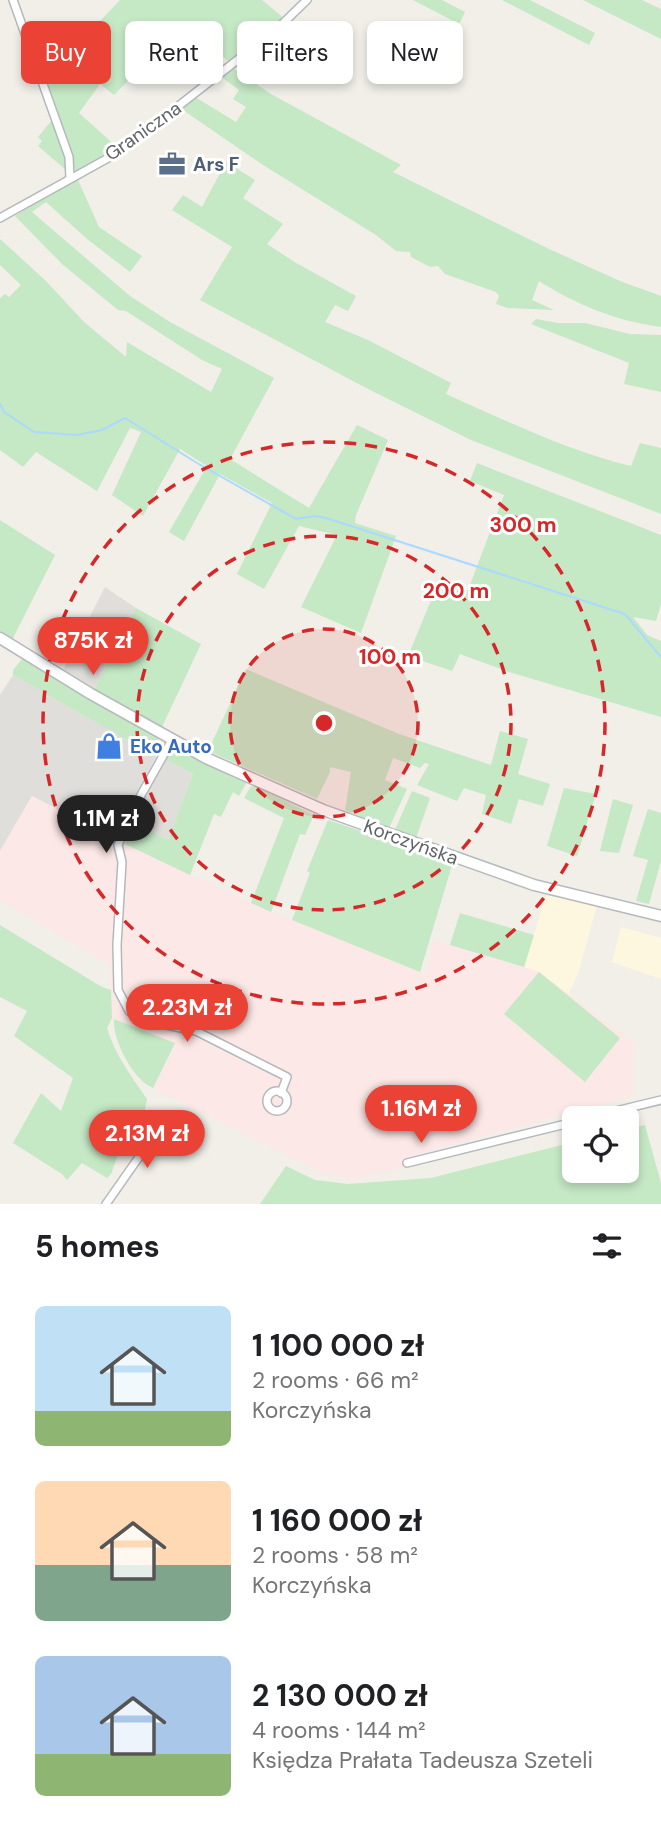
<!DOCTYPE html>
<meta charset="utf-8">
<style>
:root{--surface:#fff;--page:#f2f2f2;--text:#202124;--muted:#757577;--accent:#ea4335}
body{margin:0;font-family:"DM Sans",sans-serif;background:var(--page);color:var(--text);height:100vh;display:flex;flex-direction:column;font-size:26px;white-space:nowrap}
*{box-sizing:border-box;margin:0}
p{font-size:23px;color:var(--muted)}
.icon{flex:none;width:38px;height:38px;fill:none;stroke:currentColor;stroke-width:2;stroke-linecap:round;stroke-linejoin:round}
.map{position:relative;height:1204px;overflow:hidden}
.details{display:flex;flex-direction:column;background:var(--surface);flex:1}
.details>*{flex:none}
.top-card{position:absolute;left:21px;top:21px;width:620px;height:63px;display:flex;gap:14px}
.tools{position:absolute;left:562px;top:1106px;display:grid;gap:14px}
.tools a{display:grid;place-items:center;width:77px;height:77px;border-radius:10px;background:var(--surface);box-shadow:0 4px 10px #0003;font-size:35px}
.price{position:absolute;translate:-50% -60px;padding:0 16px;border-radius:24px;background:var(--accent);color:#fff;font-size:23px;line-height:46px;filter:drop-shadow(0 2px 4px #0008)}
.price::after{content:'';position:absolute;left:50%;top:42px;width:21px;height:16px;margin-left:-10px;background:inherit;clip-path:polygon(0 0,100% 0,50% 100%)}
.price.active{background:#222;color:#fff}
ul{padding:0;list-style:none}
li{display:flex;align-items:center;gap:21px;height:175px;padding:0 35px}
li span{display:grid;place-items:center;flex:none;width:196px;height:140px;border-radius:10px;color:#555}
li>.icon{margin-inline-start:auto}
span .icon{width:84px;height:84px;fill:#fffc;stroke-width:1}
li b{font-size:30px}
h2{display:flex;justify-content:space-between;align-items:center;height:84px;padding:0 35px;font-size:30px}
.chip{padding:0 24px;border-radius:10px;background:var(--surface);box-shadow:0 4px 10px #0003;font-size:24px;line-height:63px}
.chip.active{background:var(--accent);color:#fff}
.map>svg:first-child{display:block}
</style>
<div class="map">
<svg width="661" height="1204" viewBox="0 0 661 1204">
<rect width="100%" height="100%" fill="#f1efe8"/>
<path fill="#fef7e0" d="M546,895L597,905L578,974L568,995L539,972L524,967Z
M621,927L661,938V979L612,962Z"/>
<path fill="#e0deda" d="M105,587L136,608L94,690L62,672Z
M13,675L156,757L112,838L32,796L0,851V695Z
M166,760L193,774L168,840L132,821Z"/>
<path fill="#fce8e6" d="M32,796L112,838L251,903L426,975L434,940L539,972L634,1043L633,1096L420,1153L415,1158L416,1165L357,1178L327,1175L274,1149L153,1088L175,1043L112,1018L110,965L0,900V851Z"/>
<path fill="#c5e8c5" d="M120,0H262L285,19L230,63L186,22L114,95L100,84L79,113L118,148L79,172L75,171L72,152L31,35L64,59Z
M413,0H442L465,12L459,24Z
M502,0H530L595,33L589,45Z
M583,0H642L661,9V39Z
M231,67L271,94L401,165L393,172L549,249L620,281L661,296V327C616,321 577,305 539,281L532,300L554,310L507,308L496,304L499,296L496,292L445,274L438,266L430,267L411,257L410,252L396,251L376,235L263,165L180,108L195,97L236,122L246,107L233,99L239,90L220,76Z
M52,120L65,157L66,170L38,146L42,141L38,137Z
M226,162L255,180L243,198L283,224L267,244L296,263L356,296L348,311L335,305L325,322L368,340L451,383L446,394C507,421 567,451 631,466L640,443L661,448V514L471,440L370,390L200,300L232,247L172,210L183,195L202,207Z
M72,180H78L99,227L142,256L130,272L87,239L46,202L32,212L130,296L170,322L274,378L230,459L309,508L357,425L388,440L356,515L355,523L396,536L361,633L301,607L337,535L299,526L264,589L237,574L272,503L220,474L184,541L169,532L207,466L180,449L143,516L112,495L141,432L130,428L97,491L36,452L23,467L0,450V298L5,294L9,297L21,285L0,265V239L46,281L84,322L126,357L127,342L211,392L222,369L202,360L126,311L118,310L62,264L15,216Z
M536,319L558,323H585L630,334L661,335V392L624,384L629,363L531,324Z
M477,463L661,535V604L656,621L633,617L647,635L661,641V717L509,672L460,654L452,671L408,656L439,581L468,590L504,495L470,481Z
M0,520L55,555L12,640L0,632Z
M136,608L201,644L161,729L94,690Z
M22,659L158,739L161,744L156,757L13,675V670Z
M246,669L399,734L491,765L500,731L528,739L518,774L550,784L543,806L519,799L511,824L482,814L486,795L464,788L457,801L417,785L429,764L425,763L420,768L393,758L385,780L407,789L389,828L345,810L351,772L330,767V772L317,799L208,751Z
M172,750L248,780L239,796L233,792L221,817L214,814L190,875L125,844L132,821L168,840L193,774L166,760Z
M251,786H256L314,815L305,835L300,834L271,912L251,903L284,818L244,798Z
M564,788L596,794L577,856L547,846Z
M412,791L430,798L416,838L395,830Z
M613,799L633,805L619,853L600,851Z
M648,809L661,813V861L649,904L636,901L648,860L633,856Z
M328,820L453,862L420,972L292,920L310,873L307,871Z
M460,913L534,935L524,967L450,945Z
M0,925L102,987L111,990L112,1018L107,1028C115,1055 131,1076 147,1099L142,1125L125,1135L111,1174L107,1178L82,1163L67,1180L62,1174L13,1143L41,1093L61,1111L73,1078L14,1036L27,1011L0,997Z
M539,972L620,1038L585,1082L504,1014Z
M114,1019L175,1043L153,1088C134,1081 112,1040 114,1019Z
M645,1125L661,1183V1204H260L286,1166L315,1180L348,1184L431,1178L574,1142V1171H626L627,1129Z"/>
<g fill="none" stroke-linecap="round" stroke-linejoin="round">
<path stroke="#aadaff" stroke-width="2" d="M0,404L4,412L34,432L77,435L102,430L125,418L197,463L296,519L315,516L326,518L625,614L661,657"/>
<defs>
<path id="street" d="M13,0L69,157L70,178
M0,218L110,157L149,129L277,29L307,0
M172,740L132,811L118,845L122,862L117,945L118,990L129,1011L141,1020L196,1031L287,1077L281,1093
M267 1101a10 10 0 1 1 20 0a10 10 0 1 1-20 0Z
M587,1118L661,1100
M407,1163L574,1122
M106,1204L165,1120"/>
<path id="secondary" d="M0,638L91,694L206,758L323,810L534,885L661,916"/>
</defs>
<use href="#street" stroke="#b5b8bc" stroke-width="10"/>
<use href="#secondary" stroke="#b6babf" stroke-width="13"/>
<use href="#street" stroke="#fff" stroke-width="7"/>
<use href="#secondary" stroke="#fff" stroke-width="10"/>
</g>
<circle cx="324" cy="723" r="94" fill="#d62828" fill-opacity=".12"/>
<g fill="none" stroke="#d62828" stroke-width="3.5" stroke-dasharray="12 9">
<circle cx="324" cy="723" r="94"/>
<circle cx="324" cy="723" r="187"/>
<circle cx="324" cy="723" r="281"/>
</g>
<defs>
<symbol id="office-bare" viewBox="-9 -9 18 18"><path d="M-6-3h4V-5.5h4V-3h4V5H-6ZM-1-4.5V-3h2v-1.5ZM-6 0V1H6V0Z" fill="#5c6f8a" stroke="#fff" stroke-width="2.5" paint-order="stroke"/></symbol>
<symbol id="shop-bare" viewBox="-9 -9 18 18"><path d="M-5-2.5h2.3a2.7 3.5 0 0 1 5.4 0H5L5.5 6h-11ZM-1.5-2.5h3a1.5 2.3 0 0 0-3 0Z" fill="#3f7fe0" stroke="#fff" stroke-width="2.5" paint-order="stroke"/></symbol>
</defs>
<g fill-rule="evenodd">
<use href="#office-bare" x="153" y="145" width="38" height="38"/>
<use href="#shop-bare" x="90" y="727" width="38" height="38"/>
</g>
<g text-anchor="middle" dominant-baseline="central" stroke-width="6" stroke-linejoin="round" paint-order="stroke">
<g font-size="19" fill="#5f6368" stroke="#fff">
<text transform="translate(143 131) rotate(-35)">Graniczna</text>
<text transform="translate(411 842) rotate(20)">Korczyńska</text>
</g>
<g font-size="19" font-weight="bold" fill="#4e5e75" stroke="#fff" text-anchor="start">
<text x="193" y="164">Ars F</text>
</g>
<g font-size="19" font-weight="bold" fill="#366cbe" stroke="#fff" text-anchor="start">
<text x="130" y="746">Eko Auto</text>
</g>
</g>
<circle cx="324" cy="723" r="10" fill="#d62828" stroke="#fff" stroke-width="3.5"/>
<g font-size="21" text-anchor="middle" font-weight="bold" fill="#d62828" stroke="#fff" stroke-width="6" stroke-linejoin="round" paint-order="stroke">
<text x="523" y="532">300 m</text>
<text x="456" y="598">200 m</text>
<text x="390" y="664">100 m</text>
</g>
</svg>
<div class="tools">
<a><svg class="icon" aria-label="locate" viewBox="0 0 24 24"><circle cx="12" cy="12" r="6"/><path d="M12 2v4M12 18v4M2 12h4M18 12h4"/></svg></a>
</div>
<b class="price" style="left:93px;top:677px">875K zł</b>
<b class="price active" style="left:106px;top:855px">1.1M zł</b>
<b class="price" style="left:187px;top:1044px">2.23M zł</b>
<b class="price" style="left:421px;top:1145px">1.16M zł</b>
<b class="price" style="left:147px;top:1170px">2.13M zł</b>
<div class="top-card">
<a class="chip active">Buy</a>
<a class="chip">Rent</a>
<a class="chip">Filters</a>
<a class="chip">New</a>
</div>
</div>
<section class="details">
<h2>5 homes<svg class="icon" aria-label="filters" viewBox="0 0 24 24"><path d="M4 7h16M4 17h16"/><circle cx="9" cy="7" r="2"/><circle cx="15" cy="17" r="2"/></svg></h2>
<ul>
<li><span style="background:linear-gradient(#bfe0f5 75%,#8fb573 0)"><svg class="icon" aria-label="home" viewBox="0 0 24 24"><path d="M3 11l9-7 9 7M6 9v11h12V9"/></svg></span><div><b>1 100 000 zł</b><p>2 rooms · 66 m²</p><p>Korczyńska</p></div></li>
<li><span style="background:linear-gradient(#ffd9b3 60%,#7fa58c 0)"><svg class="icon" aria-label="home" viewBox="0 0 24 24"><path d="M3 11l9-7 9 7M6 9v11h12V9"/></svg></span><div><b>1 160 000 zł</b><p>2 rooms · 58 m²</p><p>Korczyńska</p></div></li>
<li><span style="background:linear-gradient(#a9c7e8 70%,#8fb573 0)"><svg class="icon" aria-label="home" viewBox="0 0 24 24"><path d="M3 11l9-7 9 7M6 9v11h12V9"/></svg></span><div><b>2 130 000 zł</b><p>4 rooms · 144 m²</p><p>Księdza Prałata Tadeusza Szeteli</p></div></li>
</ul>
</section>
